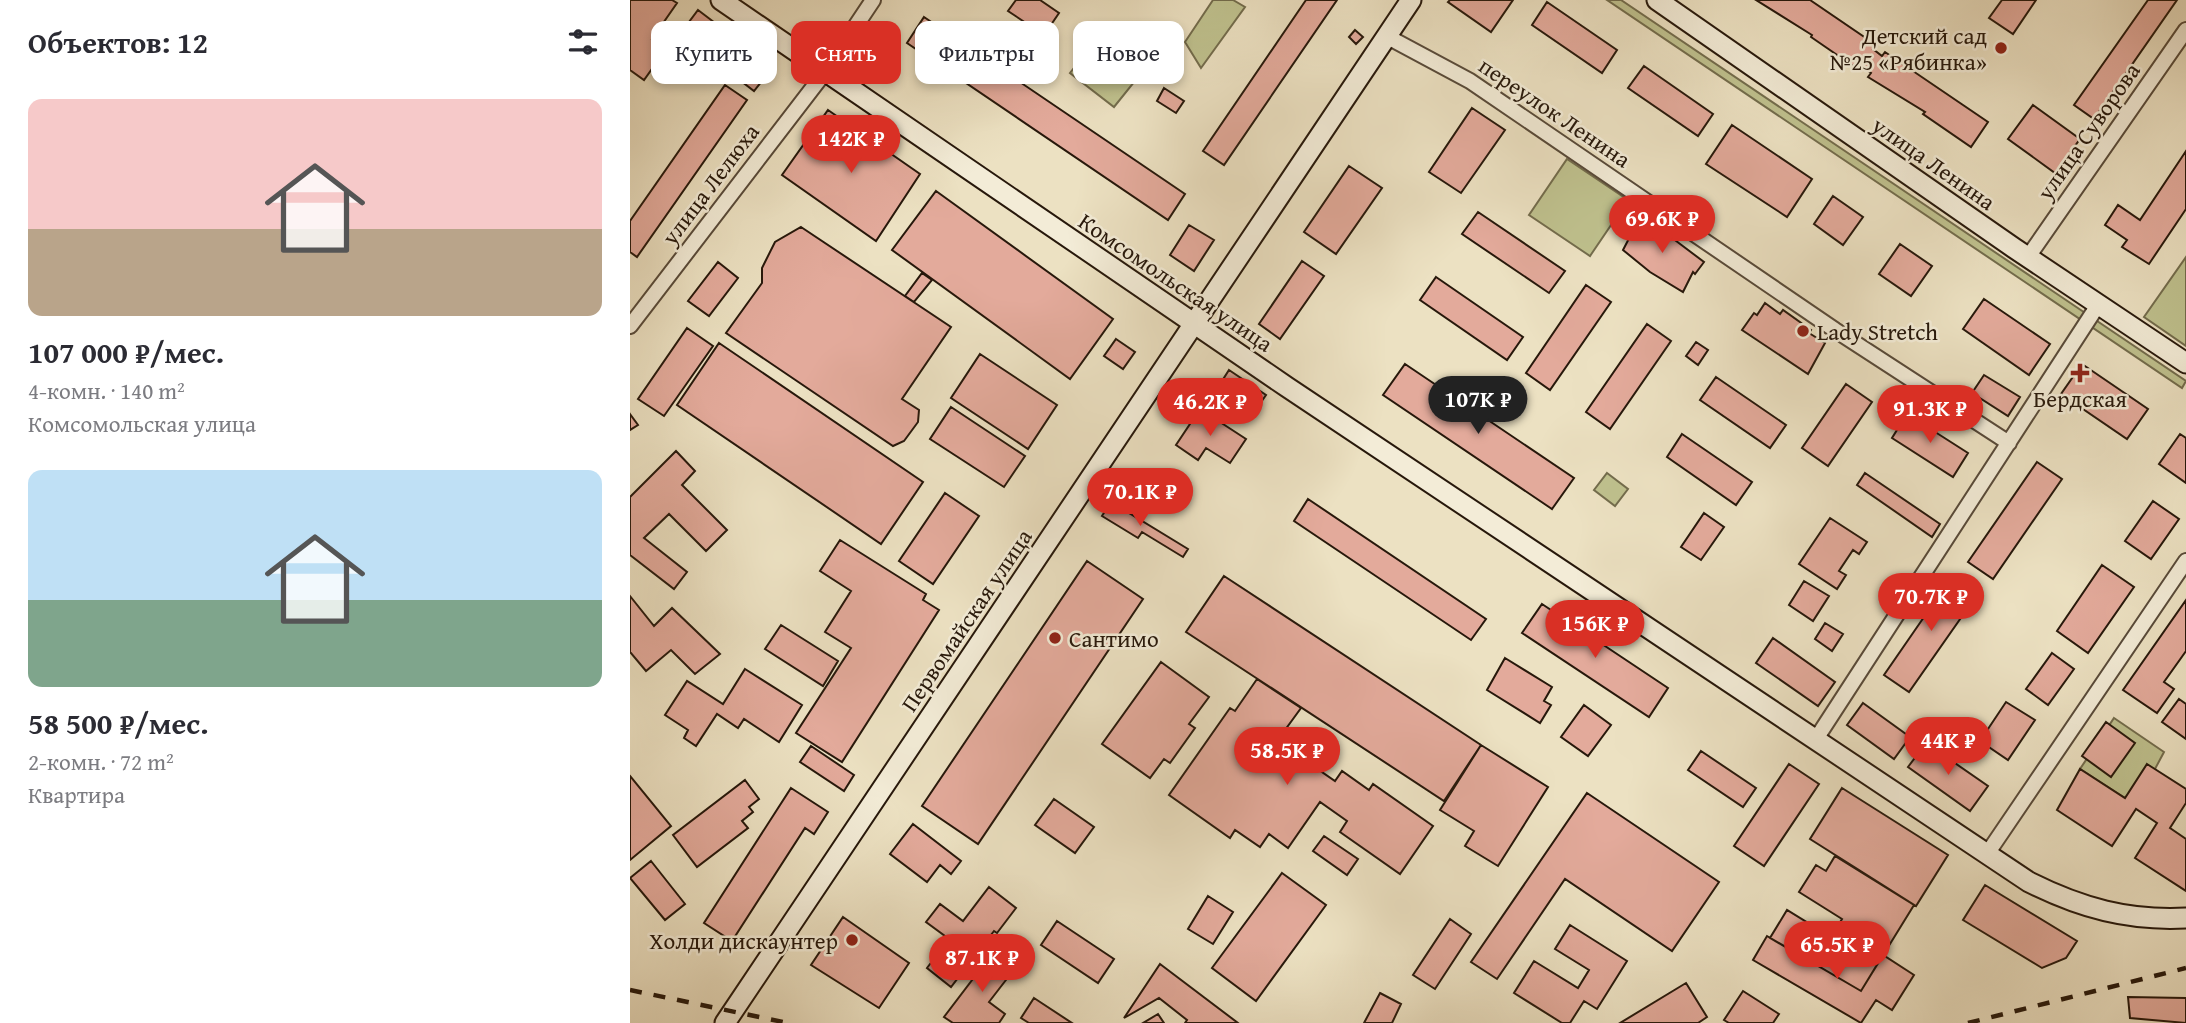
<!DOCTYPE html>
<html lang="ru">
<meta charset="utf-8">
<style>
:root{--surface:#fff;--page:#f2f2f3;--text:#2b2b33;--muted:#7c7c81;--accent:#d93025}
body{margin:0;font-family:"Gentium Book Plus",serif;background:var(--page);color:var(--text);height:100vh;display:flex;flex-direction:column;font-size:26px;white-space:nowrap}
*{box-sizing:border-box;margin:0}
p{font-size:23px;color:var(--muted)}
.icon{flex:none;width:38px;height:38px;fill:none;stroke:currentColor;stroke-width:2;stroke-linecap:round;stroke-linejoin:round}
.map{position:relative;flex:1;overflow:hidden}
.side{display:flex;flex-direction:column;background:var(--surface);width:630px}
.side>*{flex:none}
.banner{position:absolute;left:21px;top:21px;width:665px;height:63px;display:flex;gap:14px}
.price{position:absolute;translate:-50% -60px;padding:0 16px;border-radius:24px;background:var(--accent);color:#fff;font-size:23px;line-height:46px;filter:drop-shadow(0 2px 4px #0008)}
.price::after{content:'';position:absolute;left:50%;top:42px;width:21px;height:16px;margin-left:-10px;background:inherit;clip-path:polygon(0 0,100% 0,50% 100%)}
.price.current{background:#222;color:#fff}
ul{padding:0;list-style:none}
li{display:grid;align-content:center;gap:14px;height:371px;padding:0 28px}
li span{display:grid;place-items:center;height:217px;border-radius:14px;color:#555}
li>.icon{margin-inline-start:auto}
span .icon{width:126px;height:126px;fill:#fffc;stroke-width:1}
li b{font-size:30px}
h2{display:flex;justify-content:space-between;align-items:center;height:84px;padding:0 28px;font-size:30px}
.pill{padding:0 24px;border-radius:14px;background:var(--surface);box-shadow:0 4px 10px #0003;font-size:24px;line-height:63px}
.pill.current{background:var(--accent);color:#fff}
main{display:flex;flex:1;min-height:0}
.map>svg:first-child{display:block}
</style>
<main>
<section class="side">
<h2>Объектов: 12<svg class="icon" aria-label="filters" viewBox="0 0 24 24"><path d="M4 7h16M4 17h16"/><circle cx="9" cy="7" r="2"/><circle cx="15" cy="17" r="2"/></svg></h2>
<ul>
<li><span style="background:linear-gradient(#f6c9c9 60%,#b9a48a 0)"><svg class="icon" aria-label="home" viewBox="0 0 24 24"><path d="M3 11l9-7 9 7M6 9v11h12V9"/></svg></span><div><b>107 000 ₽/мес.</b><p>4-комн. · 140 m²</p><p>Комсомольская улица</p></div></li>
<li><span style="background:linear-gradient(#bfe0f5 60%,#7fa58c 0)"><svg class="icon" aria-label="home" viewBox="0 0 24 24"><path d="M3 11l9-7 9 7M6 9v11h12V9"/></svg></span><div><b>58 500 ₽/мес.</b><p>2-комн. · 72 m²</p><p>Квартира</p></div></li>
</ul>
</section>
<div class="map">
<svg width="1556" height="1023" viewBox="0 0 1556 1023">
<rect width="100%" height="100%" fill="#ece1c2"/>
<filter id="stains"><feTurbulence type="fractalNoise" baseFrequency=".00286" numOctaves="4"/><feColorMatrix values="0 0 0 0 .2 0 0 0 0 .09 0 0 0 0 .02 0 0 0 .5 -.17"/></filter>
<radialGradient id="worn" r=".72"><stop offset=".6" stop-color="#630" stop-opacity="0"/><stop offset="1" stop-color="#630" stop-opacity=".3"/></radialGradient>
<path fill="#bfc18e" stroke="#736c4c" stroke-width="2" d="M583,0H603L615,7L571,68L555,42Z
M977,0H991L1556,381L1552,388Z
M465,41L509,76L484,107L440,73Z
M937,159L998,200L960,256L899,215Z
M1556,257V346L1514,317Z
M977,473L998,489L985,506L964,490Z
M1484,718L1534,752L1525,769L1495,798L1450,769Z"/>
<path fill="#e3aa9b" stroke="#27180b" stroke-width="2" d="M0,0H42L47,3L22,39L36,49L14,80L0,70Z
M386,0H410L429,13L414,35L378,11Z
M676,0H707L594,165L573,151Z
M820,0H883L861,32L818,2Z
M1126,0H1180L1246,45L1243,49L1252,56L1255,52L1358,122L1341,147L1293,114L1295,112L1238,77L1241,73L1236,69L1231,66L1229,70L1181,37L1182,35Z
M1372,0H1406L1383,34L1359,18Z
M1518,0H1547L1464,119L1444,105Z
M917,2L987,50L972,73L902,25Z
M68,10L143,67L124,91L50,34Z
M294,17L555,194L538,220L277,43Z
M725,30L733,37L726,44L719,37Z
M1014,66L1083,114L1068,136L998,88Z
M95,85L117,100L7,257L0,252V221Z
M534,88L554,101L546,113L527,101Z
M1403,105L1450,139L1425,173L1378,139Z
M842,108L875,130L831,193L799,172Z
M198,110L290,174L246,241L152,175Z
M1102,125L1182,179L1157,217L1076,164Z
M1556,151V209L1519,264L1492,247L1497,240L1475,225L1488,205L1510,220Z
M719,166L752,188L706,254L674,232Z
M306,191L483,319L440,379L262,250Z
M1203,196L1233,217L1213,245L1184,224Z
M848,212L935,271L919,293L832,234Z
M1013,220L1025,225L1074,262L1065,274L1063,272L1053,292L1020,272L993,250L1006,225L1009,227Z
M559,225L584,240L564,271L540,255Z
M171,227L321,327L272,399L289,410L288,422L274,441L263,446L96,333L132,283V268L145,242Z
M1270,244L1302,266L1281,296L1249,274Z
M672,261L694,276L650,339L629,324Z
M88,262L108,278L79,316L58,301Z
M292,273L302,280L284,302L275,296Z
M806,277L893,337L877,360L790,300Z
M956,285L981,302L920,390L896,373Z
M1354,299L1420,344L1399,375L1333,329Z
M1135,303L1150,314L1153,310L1181,330L1179,333L1195,343L1178,374L1112,330L1124,313L1127,315Z
M1017,324L1041,341L980,429L956,412Z
M57,328L83,346L34,416L8,399Z
M486,339L505,352L493,369L474,356Z
M1066,342L1078,350L1068,365L1056,356Z
M89,343L293,482L251,544L47,405Z
M350,354L427,405L398,449L321,398Z
M775,364L944,478L922,509L753,395Z
M1452,364L1518,409L1497,439L1431,394Z
M599,370L636,395L622,415L585,392Z
M1354,375L1390,397L1378,416L1342,393Z
M1086,377L1156,425L1140,448L1070,400Z
M1216,384L1242,402L1198,466L1172,448Z
M321,407L395,456L374,487L300,439Z
M570,409L616,439L600,463L576,448L568,460L546,445Z
M0,414L8,425L0,430Z
M1277,414L1338,453L1323,477L1262,438Z
M1052,434L1122,482L1106,505L1037,457Z
M1550,434L1556,438V483L1529,464Z
M46,451L65,471L52,485L97,530L76,551L39,514L14,538L57,572L44,589L0,555V497Z
M1407,462L1432,479L1363,579L1338,562Z
M1235,473L1310,524L1302,537L1227,485Z
M315,493L349,516L303,584L269,561Z
M678,499L856,619L841,640L664,521Z
M1523,501L1549,519L1521,559L1495,541Z
M481,502L558,549L553,557L512,532L508,538L472,516Z
M1074,513L1094,527L1071,560L1051,547Z
M1200,518L1237,542L1229,554L1223,550L1209,571L1216,575L1207,589L1169,564Z
M210,540L296,594L293,600L309,610L212,762L166,733L221,648L195,632L221,591L190,571Z
M457,561L513,599L348,844L292,806Z
M1472,565L1504,587L1458,653L1427,631Z
M1323,575L1349,592L1279,692L1254,675Z
M594,576L851,745L814,801L556,632Z
M1174,581L1199,596L1183,621L1159,605Z
M0,596L24,626L42,608L90,654L65,674L41,650L16,671L0,652Z
M1556,600V651L1534,682L1544,689L1527,713L1493,690Z
M912,604L1038,688L1019,717L892,633Z
M1195,623L1213,634L1202,651L1185,639Z
M151,625L208,661L193,686L135,649Z
M1143,638L1205,682L1188,706L1126,663Z
M1422,653L1444,669L1418,705L1396,689Z
M875,658L922,687L914,701L921,705L910,723L857,690Z
M531,662L579,697L559,724L565,728L540,763L534,759L520,778L472,744Z
M115,669L172,705L149,742L114,719L108,728L87,714L66,746L54,738L58,730L35,715L57,681L93,704Z
M627,679L671,708L647,741L705,781L712,771L739,790L743,784L803,826L770,874L710,832L717,821L690,802L658,848L639,834L630,847L605,830L600,838L539,795L600,708L605,711Z
M1549,699L1556,704V739L1532,722Z
M1376,702L1405,720L1378,760L1350,741Z
M1233,703L1280,737L1264,759L1217,725Z
M954,705L981,725L958,756L931,737Z
M1476,722L1505,743L1481,777L1452,756Z
M1296,743L1358,786L1340,811L1278,767Z
M851,745L918,787L868,866L835,846L844,831L810,810Z
M181,746L224,775L214,791L170,762Z
M1071,751L1126,788L1113,807L1058,770Z
M1159,764L1189,784L1134,866L1104,846Z
M1517,764L1556,789V803L1540,828L1556,839V891L1505,858L1527,823L1506,809L1482,846L1427,810L1450,769L1495,798Z
M0,776L41,826L0,860Z
M115,780L129,799L119,807L123,812L112,821L118,828L67,867L43,835Z
M161,788L198,812L184,834L175,828L102,941L74,923Z
M1212,788L1318,855L1286,906L1180,839Z
M957,793L1089,882L1042,951L935,879L867,979L841,962Z
M424,799L464,827L445,853L405,825Z
M283,824L331,861L321,874L310,865L297,882L260,854Z
M694,836L728,859L717,875L683,851Z
M1205,856L1284,905L1231,991L1140,938L1157,910L1201,937L1212,919L1169,892L1186,865L1196,871Z
M21,861L55,904L35,920L0,878Z
M652,873L696,905L626,1001L582,968Z
M1355,885L1447,941L1436,958L1412,968L1333,920Z
M359,887L386,908L367,933L364,931L321,987L297,968L319,939L296,922L310,904L333,921Z
M578,896L603,912L583,944L558,929Z
M213,917L279,963L249,1008L181,965Z
M820,919L841,934L805,989L783,975Z
M427,921L484,959L468,983L411,945Z
M940,925L997,961L967,1009L954,1001L940,1023H932L884,993L904,961L948,988L959,970L925,949Z
M1137,936L1231,991L1253,955L1284,975L1262,1010L1246,1000L1231,1023L1123,960Z
M365,950L386,967L359,1002L375,1014L369,1023H323L314,1017Z
M530,964L608,1023H555L557,1020L529,998L494,1018Z
M1056,983L1077,1017L1068,1023H990Z
M1113,991L1149,1014L1143,1023H1099L1094,1020Z
M750,993L771,1004L762,1023H734Z
M1498,997L1556,998V1023L1500,1018Z
M404,998L442,1023H399L391,1018Z
M528,1014L534,1023H513Z"/>
<g fill="none" stroke-linecap="round" stroke-linejoin="round">
<defs>
<path id="street" d="M756,36L840,81L1205,330L1379,443
M1398,257L1556,30
M0,326L195,72L243,0
M1186,739L1468,305
M1357,854L1556,561"/>
<path id="secondary" d="M91,0L657,387L1399,882C1451,908 1498,921 1556,918
M1027,0L1384,248L1556,363
M95,1023L781,0"/>
</defs>
<use href="#street" stroke="#584a39" stroke-width="18"/>
<use href="#secondary" stroke="#27180b" stroke-width="23"/>
<use href="#street" stroke="#f3ecd7" stroke-width="14"/>
<use href="#secondary" stroke="#f3ecd7" stroke-width="19"/>
<path stroke="#27180b" stroke-width="4.5" stroke-dasharray="12 12" stroke-linecap="butt" d="M0,990L158,1023
M1338,1023L1556,968"/>
</g>
<g fill="#8f2418" stroke="#f3ecd7" stroke-width="2.5">
<circle cx="1371" cy="48" r="7"/>
<circle cx="1173" cy="331" r="7"/>
<path d="M1446.5 362.5h7v7h7v7h-7v7h-7v-7h-7v-7h7z"/>
<circle cx="425" cy="638" r="7"/>
<circle cx="222" cy="940" r="7"/>
</g>
<g text-anchor="middle" dominant-baseline="central" stroke-width="5" stroke-linejoin="round" paint-order="stroke">
<g font-size="23" fill="#27180b" stroke="#f3ecd7" text-anchor="end">
<text x="1357" y="35">Детский сад<tspan x="1357" dy="26">№25 «Рябинка»</tspan></text>
<text x="1187" y="331" text-anchor="start">Lady Stretch</text>
<text x="1450" y="398" text-anchor="middle">Бердская</text>
<text x="439" y="638" text-anchor="start">Сантимо</text>
<text x="208" y="940">Холди дискаунтер</text>
</g>
<g font-size="23" fill="#27180b" stroke="#f3ecd7">
<text transform="translate(925 112) rotate(34)">переулок Ленина</text>
<text transform="translate(1458 131) rotate(-55)">улица Суворова</text>
<text transform="translate(1304 163) rotate(35)">улица Ленина</text>
<text transform="translate(80 184) rotate(-53)">улица Лелюха</text>
<text transform="translate(546 282) rotate(34)">Комсомольская улица</text>
<text transform="translate(336 620) rotate(-56)">Первомайская улица</text>
</g>
</g>
<rect width="100%" height="100%" filter="url(#stains)"/>
<rect width="100%" height="100%" fill="url(#worn)"/>
</svg>
<b class="price" style="left:221px;top:175px">142K ₽</b>
<b class="price" style="left:1032px;top:255px">69.6K ₽</b>
<b class="price current" style="left:848px;top:436px">107K ₽</b>
<b class="price" style="left:580px;top:438px">46.2K ₽</b>
<b class="price" style="left:1300px;top:445px">91.3K ₽</b>
<b class="price" style="left:510px;top:528px">70.1K ₽</b>
<b class="price" style="left:1301px;top:633px">70.7K ₽</b>
<b class="price" style="left:965px;top:660px">156K ₽</b>
<b class="price" style="left:1318px;top:777px">44K ₽</b>
<b class="price" style="left:657px;top:787px">58.5K ₽</b>
<b class="price" style="left:1207px;top:981px">65.5K ₽</b>
<b class="price" style="left:352px;top:994px">87.1K ₽</b>
<div class="banner">
<a class="pill">Купить</a>
<a class="pill current">Снять</a>
<a class="pill">Фильтры</a>
<a class="pill">Новое</a>
</div>
</div>
</main>
